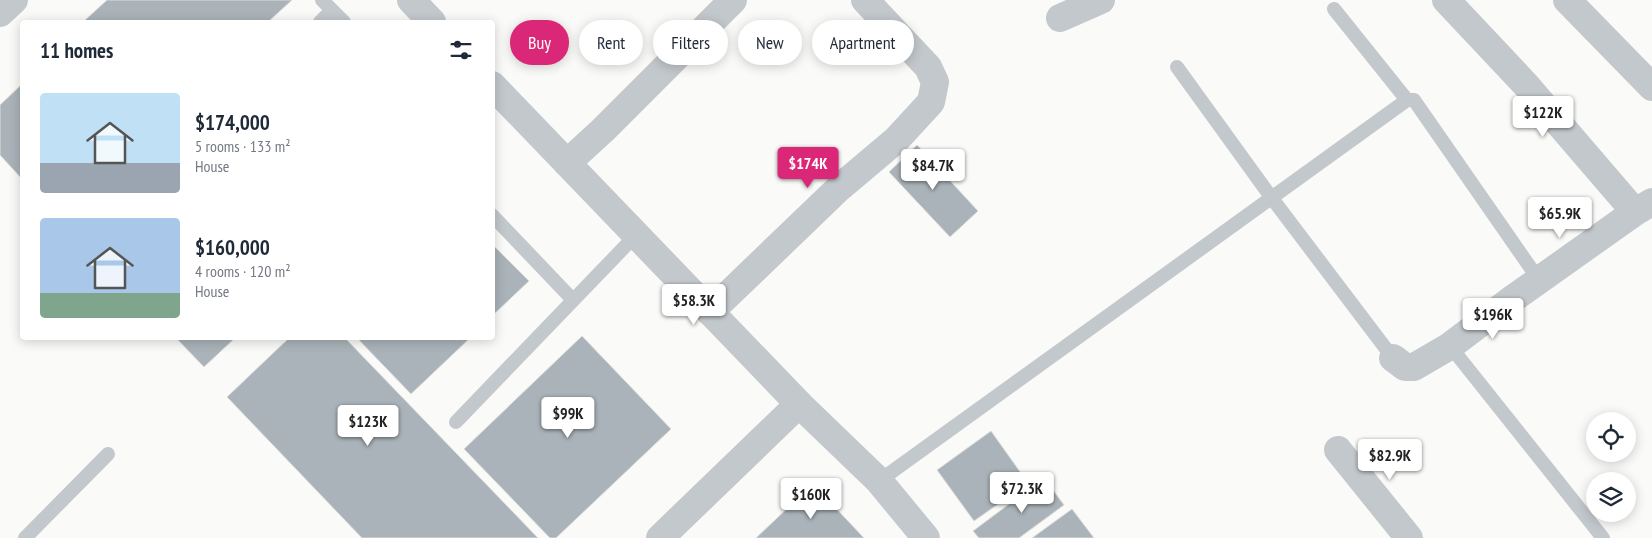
<!DOCTYPE html>
<meta charset="utf-8">
<style>
:root{--surface:#fff;--page:#f6f6f7;--text:#1f2937;--muted:#747a83;--accent:#db2777}
body{margin:0;font-family:"PT Sans Narrow",sans-serif;background:var(--page);color:var(--text);height:100vh;display:flex;flex-direction:column;font-size:19px;white-space:nowrap}
*{box-sizing:border-box;margin:0}
p{font-size:16px;color:var(--muted)}
.icon{flex:none;width:28px;height:28px;fill:none;stroke:currentColor;stroke-width:2;stroke-linecap:round;stroke-linejoin:round}
.map{position:relative;flex:1;overflow:hidden}
.drawer{position:absolute;left:20px;top:20px;width:475px;height:320px;display:flex;flex-direction:column;background:var(--surface);border-radius:5px;box-shadow:0 2px 12px #0003}
.drawer>*{flex:none}
.banner{position:absolute;left:510px;top:20px;width:475px;height:45px;display:flex;gap:10px}
.fabs{position:absolute;left:1586px;top:412px;display:grid;gap:10px}
.fabs a{display:grid;place-items:center;width:50px;height:50px;border-radius:50%;background:var(--surface);box-shadow:0 2px 12px #0003;font-size:25px}
.price{position:absolute;translate:-50% -42px;padding:0 11px;border-radius:5px;background:#fff;color:#222;font-size:16px;line-height:32px;filter:drop-shadow(0 1px 2px #0008)}
.price::after{content:'';position:absolute;left:50%;top:30px;width:15px;height:11px;margin-left:-8px;background:inherit;clip-path:polygon(0 0,100% 0,50% 100%)}
.price.current{background:var(--accent);color:#fff}
ul{padding:0;list-style:none}
li{display:flex;align-items:center;gap:15px;height:125px;padding:0 20px}
li span{display:grid;place-items:center;flex:none;width:140px;height:100px;border-radius:5px;color:#555}
li>.icon{margin-inline-start:auto}
span .icon{width:60px;height:60px;fill:#fffc;stroke-width:1}
li b{font-size:21px}
h2{display:flex;justify-content:space-between;align-items:center;height:60px;padding:0 20px;font-size:21px}
.tag{padding:0 18px;border-radius:22px;background:var(--surface);box-shadow:0 2px 12px #0003;font-size:18px;line-height:45px}
.tag.current{background:var(--accent);color:#fff}
.map>svg:first-child{display:block}
</style>
<div class="map">
<svg width="1652" height="538" viewBox="0 0 1652 538">
<rect width="100%" height="100%" fill="#fafaf8"/>
<path fill="#aab3b9" stroke="#dcdcda" d="M107,0H292L268,22H83Z
M22,84V179L0,155V105Z
M917,145L978,211L950,237L889,172Z
M492,244L529,281L492,316Z
M582,336L671,429L556,538H550L464,449Z
M176,338H235L204,367Z
M289,338H345L538,538H362L227,397Z
M357,338H470L411,394Z
M991,431L1028,483L974,521L937,470Z
M1044,478L1064,505L1019,538H979L973,531Z
M813,484L864,538H756Z
M1072,509L1094,538H1032Z"/>
<g fill="none" stroke-linecap="round" stroke-linejoin="round">
<path stroke="#c3c8cc" stroke-width="14" d="M322,0L344,22
M1334,9L1407,100
M320,22L332,10
M1177,67L1271,197L1393,358
M492,215L573,300
M1450,346L1603,538
M456,422L636,235
M879,481L1407,100H1414L1539,280
M25,538L108,454"/>
<path stroke="#c3c8cc" stroke-width="28" d="M1446,0L1526,85L1635,212L1652,202
M1567,0L1652,87
M0,13L14,0
M1060,18L1101,0
M567,163L603,130L733,0
M710,312L839,188L896,140L931,102L935,82L928,67L865,0
M1393,358L1405,367H1414L1450,346L1511,300L1635,212
M1338,450L1409,538
M660,538L799,404"/>
<path stroke="#c3c8cc" stroke-width="28" d="M411,0L432,22
M492,85L799,404L879,481L926,538"/>
</g>
</svg>
<div class="fabs">
<a><svg class="icon" aria-label="locate" viewBox="0 0 24 24"><circle cx="12" cy="12" r="6"/><path d="M12 2v4M12 18v4M2 12h4M18 12h4"/></svg></a>
<a><svg class="icon" aria-label="layers" viewBox="0 0 24 24"><path d="M12 4l9 5-9 5-9-5zM3 14l9 5 9-5"/></svg></a>
</div>
<b class="price" style="left:1543px;top:138px">$122K</b>
<b class="price current" style="left:808px;top:189px">$174K</b>
<b class="price" style="left:933px;top:191px">$84.7K</b>
<b class="price" style="left:1560px;top:239px">$65.9K</b>
<b class="price" style="left:694px;top:326px">$58.3K</b>
<b class="price" style="left:1493px;top:340px">$196K</b>
<b class="price" style="left:568px;top:439px">$99K</b>
<b class="price" style="left:368px;top:447px">$123K</b>
<b class="price" style="left:1390px;top:481px">$82.9K</b>
<b class="price" style="left:1022px;top:514px">$72.3K</b>
<b class="price" style="left:811px;top:520px">$160K</b>
<div class="banner">
<a class="tag current">Buy</a>
<a class="tag">Rent</a>
<a class="tag">Filters</a>
<a class="tag">New</a>
<a class="tag">Apartment</a>
</div>
<section class="drawer">
<h2>11 homes<svg class="icon" aria-label="filters" viewBox="0 0 24 24"><path d="M4 7h16M4 17h16"/><circle cx="9" cy="7" r="2"/><circle cx="15" cy="17" r="2"/></svg></h2>
<ul>
<li><span style="background:linear-gradient(#bfe0f5 70%,#9aa5b1 0)"><svg class="icon" aria-label="home" viewBox="0 0 24 24"><path d="M3 11l9-7 9 7M6 9v11h12V9"/></svg></span><div><b>$174,000</b><p>5 rooms · 133 m²</p><p>House</p></div></li>
<li><span style="background:linear-gradient(#a9c7e8 75%,#7fa58c 0)"><svg class="icon" aria-label="home" viewBox="0 0 24 24"><path d="M3 11l9-7 9 7M6 9v11h12V9"/></svg></span><div><b>$160,000</b><p>4 rooms · 120 m²</p><p>House</p></div></li>
</ul>
</section>
</div>
